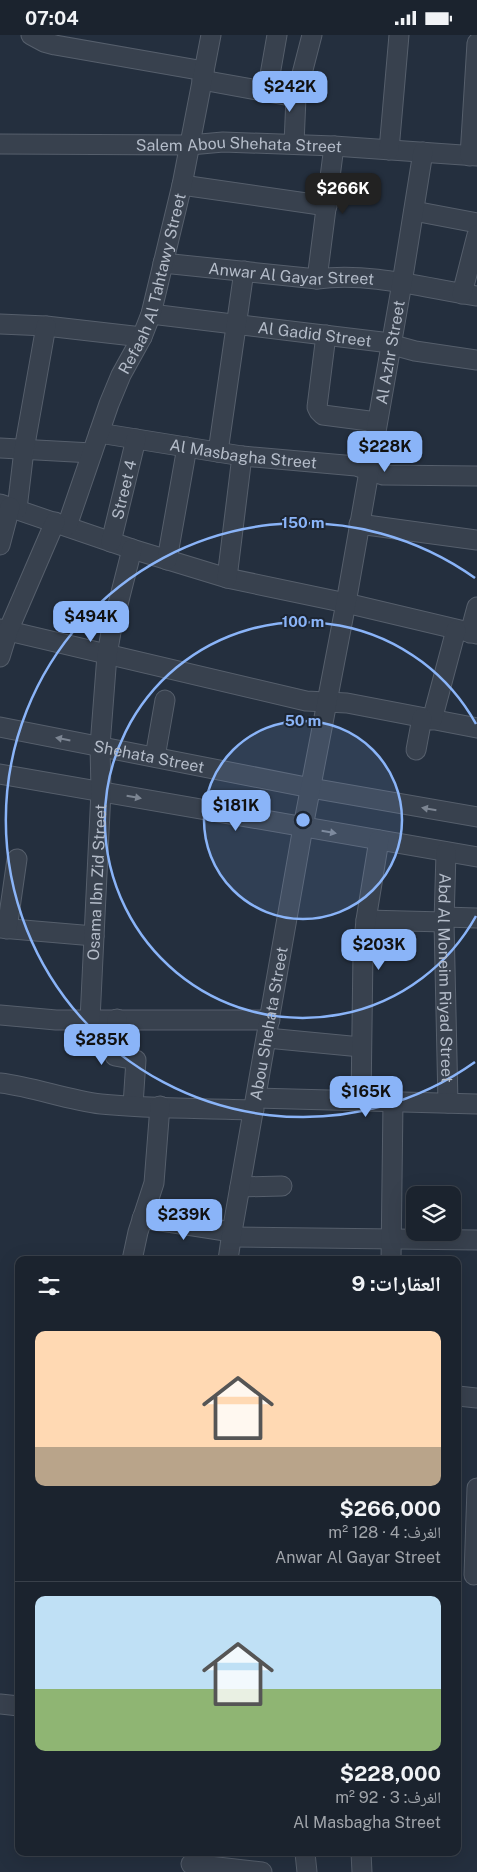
<!DOCTYPE html>
<html lang="ar">
<meta charset="utf-8">
<style>
:root{--surface:#1b232e;--page:#282f3a;--text:#f1f3f6;--muted:#a0a4aa;--line:#39404a;--accent:#8ab4f8}
body{margin:0;font-family:"Public Sans","Noto Naskh Arabic",sans-serif;background:var(--page);color:var(--text);direction:rtl;height:100vh;display:flex;flex-direction:column;font-size:19px;white-space:nowrap}
*{box-sizing:border-box;margin:0}
p{font-size:16px;color:var(--muted)}
.icon{flex:none;width:28px;height:28px;fill:none;stroke:currentColor;stroke-width:2;stroke-linecap:round;stroke-linejoin:round}
.map{position:relative;flex:1;overflow:hidden;direction:ltr}
.panel{position:absolute;left:15px;top:1221px;width:446px;height:600px;display:flex;flex-direction:column;background:var(--surface);border-radius:10px;box-shadow:0 5px 20px #0002,0 0 0 1px var(--line);direction:rtl}
.panel>*{flex:none}
.fabs{position:absolute;left:406px;top:1151px;display:grid;gap:10px}
.fabs a{display:grid;place-items:center;width:55px;height:55px;border-radius:10px;background:var(--surface);box-shadow:0 5px 20px #0002,0 0 0 1px var(--line);font-size:25px}
.price{position:absolute;translate:-50% -42px;padding:0 11px;border-radius:10px;background:var(--accent);color:#111;font-size:16px;line-height:32px;filter:drop-shadow(0 1px 2px #0008)}
.price::after{content:'';position:absolute;left:50%;top:30px;width:15px;height:11px;margin-left:-8px;background:inherit;clip-path:polygon(0 0,100% 0,50% 100%)}
.price.selected{background:#222;color:#fff}
ul{padding:0;list-style:none}
li{display:grid;align-content:center;gap:10px;height:265px;padding:0 20px}
li+li{border-top:1px solid var(--line)}
li span{display:grid;place-items:center;height:155px;border-radius:10px;color:#555}
li>.icon{margin-inline-start:auto}
span .icon{width:90px;height:90px;fill:#fffc;stroke-width:1}
li b{font-size:21px}
h2{display:flex;justify-content:space-between;align-items:center;height:60px;padding:0 20px;font-size:21px}
.status{display:flex;justify-content:space-between;align-items:center;height:35px;padding:0 25px;background:var(--surface);direction:ltr}
.status svg{height:14px;fill:currentColor}
.map>svg:first-child{display:block}
</style>
<div class="status"><b>07:04</b><svg viewBox="0 0 49 12"><path d="M0 12V9h3v3zM5 12V6h3v6zM10 12V3h3v9zM15 12V0h3v12zM26 1h20v11H26zM47 4h2v5h-2z"/></svg></div>
<div class="map">
<svg width="477" height="1837" viewBox="0 0 477 1837">
<rect width="100%" height="100%" fill="#242f3e"/>
<g fill="none" stroke-linecap="round" stroke-linejoin="round">
<defs>
<g id="minor">
<path d="M31,0L44,7L55,10L204,36"/>
<path d="M202,45L296,62L312,0"/>
<path d="M267,57L277,0"/>
<path id="s1" d="M0,109L190,110L223,107L334,111L477,121"/>
<path d="M294,109L296,62"/>
<path d="M389,115L399,0"/>
<path d="M470,121L477,8"/>
<path d="M182,150L327,171"/>
<path d="M414,176L477,188"/>
<path id="s2" d="M163,228L317,244C370,237 425,253 477,261"/>
<path d="M317,244L334,111"/>
<path d="M462,259L477,200"/>
<path id="s3" d="M151,279L382,307L415,316L477,325"/>
<path d="M0,289L46,291L142,302"/>
<path d="M326,300L317,372L319,376L323,380L377,387"/>
<path id="s4" d="M99,398L242,421L356,431L383,440L477,441"/>
<path d="M0,413L92,418"/>
<path d="M218,417L244,236"/>
<path d="M0,469L132,514L227,543L346,568L477,599"/>
<path d="M17,474L24,415L46,291"/>
<path d="M359,489L477,505"/>
<path id="s5" d="M67,491L109,369L121,340L142,302L151,279L182,150L211,0"/>
<path id="s6" d="M111,507L136,404"/>
<path d="M0,510L10,472"/>
<path d="M167,525L187,412"/>
<path d="M227,543L242,421"/>
<path d="M0,594L306,666L347,668L477,693"/>
<path d="M470,598L477,572"/>
<path d="M0,622L8,596L55,487"/>
<path d="M432,685L456,595"/>
<path id="s7" d="M0,692L311,753L477,782"/>
<path d="M416,715L422,683"/>
<path d="M155,722L165,665"/>
<path d="M0,739L477,822"/>
<path id="s8" d="M446,817L444,887L448,1068"/>
<path d="M444,882L477,883"/>
<path d="M366,885L444,887"/>
<path d="M0,893L94,901"/>
<path d="M7,894L17,824"/>
<path d="M0,980L56,985H270"/>
<path d="M117,984L115,1021L136,1025L133,1070"/>
<path id="s9" d="M90,985L101,756L100,711L107,620L111,597L132,514"/>
<path d="M267,1003L361,1012"/>
<path d="M0,1048C34,1052 67,1065 101,1069C151,1074 203,1073 254,1075"/>
<path d="M256,1063L477,1069"/>
<path d="M361,1066L363,917L366,885L379,805"/>
<path d="M240,1152L282,1151"/>
<path d="M142,1183L232,1197"/>
<path d="M231,1202L477,1205"/>
<path d="M132,1225L138,1197L154,1148L160,1071"/>
<path id="s10" d="M228,1225L232,1197L303,792L346,568L402,248L423,117"/>
<path d="M391,1225L393,1067"/>
<path d="M458,1361L477,1363"/>
<path d="M474,1540L477,1453"/>
<path d="M0,1669L19,1671"/>
<path d="M305,1818L307,1837"/>
<path d="M361,1818L362,1837"/>
<path d="M191,1829L262,1837"/>
</g>
</defs>
<use href="#minor" stroke="#565f6c" stroke-width="21"/>
<use href="#minor" stroke="#38414e" stroke-width="19"/>
</g>
<defs><path id="oneway-solid" d="M-6-.8H1V-3.2L6.5 0L1 3.2V.8H-6Z" transform="scale(1.25)"/></defs>
<g fill="#7c8592">
<use href="#oneway-solid" transform="translate(63 704) rotate(-169)"/>
<use href="#oneway-solid" transform="translate(134 762) rotate(10)"/>
<use href="#oneway-solid" transform="translate(429 774) rotate(-170)"/>
<use href="#oneway-solid" transform="translate(329 797) rotate(10)"/>
</g>
<circle cx="303" cy="785" r="99" fill="#8ab4f8" fill-opacity=".12"/>
<g fill="none" stroke="#8ab4f8" stroke-width="2.5">
<circle cx="303" cy="785" r="99"/>
<path d="M476 881A198 198 0 1 1 476 689"/>
<path d="M475 1027A297 297 0 1 1 475 543"/>
</g>
<g text-anchor="middle" dominant-baseline="central" stroke-width="4" stroke-linejoin="round" paint-order="stroke">
<g font-size="16" fill="#b4bcc9" stroke="#1d2633">
<text stroke="none"><textPath href="#s1" startOffset="239">Salem Abou Shehata Street</textPath></text>
<text stroke="none"><textPath href="#s2" startOffset="129">Anwar Al Gayar Street</textPath></text>
<text stroke="none"><textPath href="#s5" startOffset="258">Refaah Al Tahtawy Street</textPath></text>
<text stroke="none"><textPath href="#s3" startOffset="165">Al Gadid Street</textPath></text>
<text stroke="none"><textPath href="#s10" startOffset="922">Al Azhr Street</textPath></text>
<text stroke="none"><textPath href="#s4" startOffset="146">Al Masbagha Street</textPath></text>
<text stroke="none"><textPath href="#s6" startOffset="54">Street 4</textPath></text>
<text stroke="none"><textPath href="#s7" startOffset="152">Shehata Street</textPath></text>
<text stroke="none"><textPath href="#s9" startOffset="138">Osama Ibn Zid Street</textPath></text>
<text stroke="none"><textPath href="#s8" startOffset="126">Abd Al Moneim Riyad Street</textPath></text>
<text stroke="none"><textPath href="#s10" startOffset="240">Abou Shehata Street</textPath></text>
</g>
</g>
<circle cx="303" cy="785" r="8" fill="#8ab4f8" stroke="#1d2633" stroke-width="2.5"/>
<g font-size="15" text-anchor="middle" font-weight="bold" fill="#8ab4f8" stroke="#1d2633" stroke-width="4" stroke-linejoin="round" paint-order="stroke">
<text x="303" y="493">150 m</text>
<text x="303" y="592">100 m</text>
<text x="303" y="691">50 m</text>
</g>
</svg>
<div class="fabs">
<a><svg class="icon" aria-label="layers" viewBox="0 0 24 24"><path d="M12 4l9 5-9 5-9-5zM3 14l9 5 9-5"/></svg></a>
</div>
<b class="price" style="left:290px;top:78px">$242K</b>
<b class="price selected" style="left:343px;top:180px">$266K</b>
<b class="price" style="left:385px;top:438px">$228K</b>
<b class="price" style="left:91px;top:608px">$494K</b>
<b class="price" style="left:236px;top:797px">$181K</b>
<b class="price" style="left:379px;top:936px">$203K</b>
<b class="price" style="left:102px;top:1031px">$285K</b>
<b class="price" style="left:366px;top:1083px">$165K</b>
<b class="price" style="left:184px;top:1206px">$239K</b>
<section class="panel">
<h2>العقارات: 9<svg class="icon" aria-label="filters" viewBox="0 0 24 24"><path d="M4 7h16M4 17h16"/><circle cx="9" cy="7" r="2"/><circle cx="15" cy="17" r="2"/></svg></h2>
<ul>
<li><span style="background:linear-gradient(#ffd9b3 75%,#b9a48a 0)"><svg class="icon" aria-label="home" viewBox="0 0 24 24"><path d="M3 11l9-7 9 7M6 9v11h12V9"/></svg></span><div><b>$266,000</b><p>الغرف: 4 · 128 m²</p><p>Anwar Al Gayar Street</p></div></li>
<li><span style="background:linear-gradient(#bfe0f5 60%,#8fb573 0)"><svg class="icon" aria-label="home" viewBox="0 0 24 24"><path d="M3 11l9-7 9 7M6 9v11h12V9"/></svg></span><div><b>$228,000</b><p>الغرف: 3 · 92 m²</p><p>Al Masbagha Street</p></div></li>
</ul>
</section>
</div>
